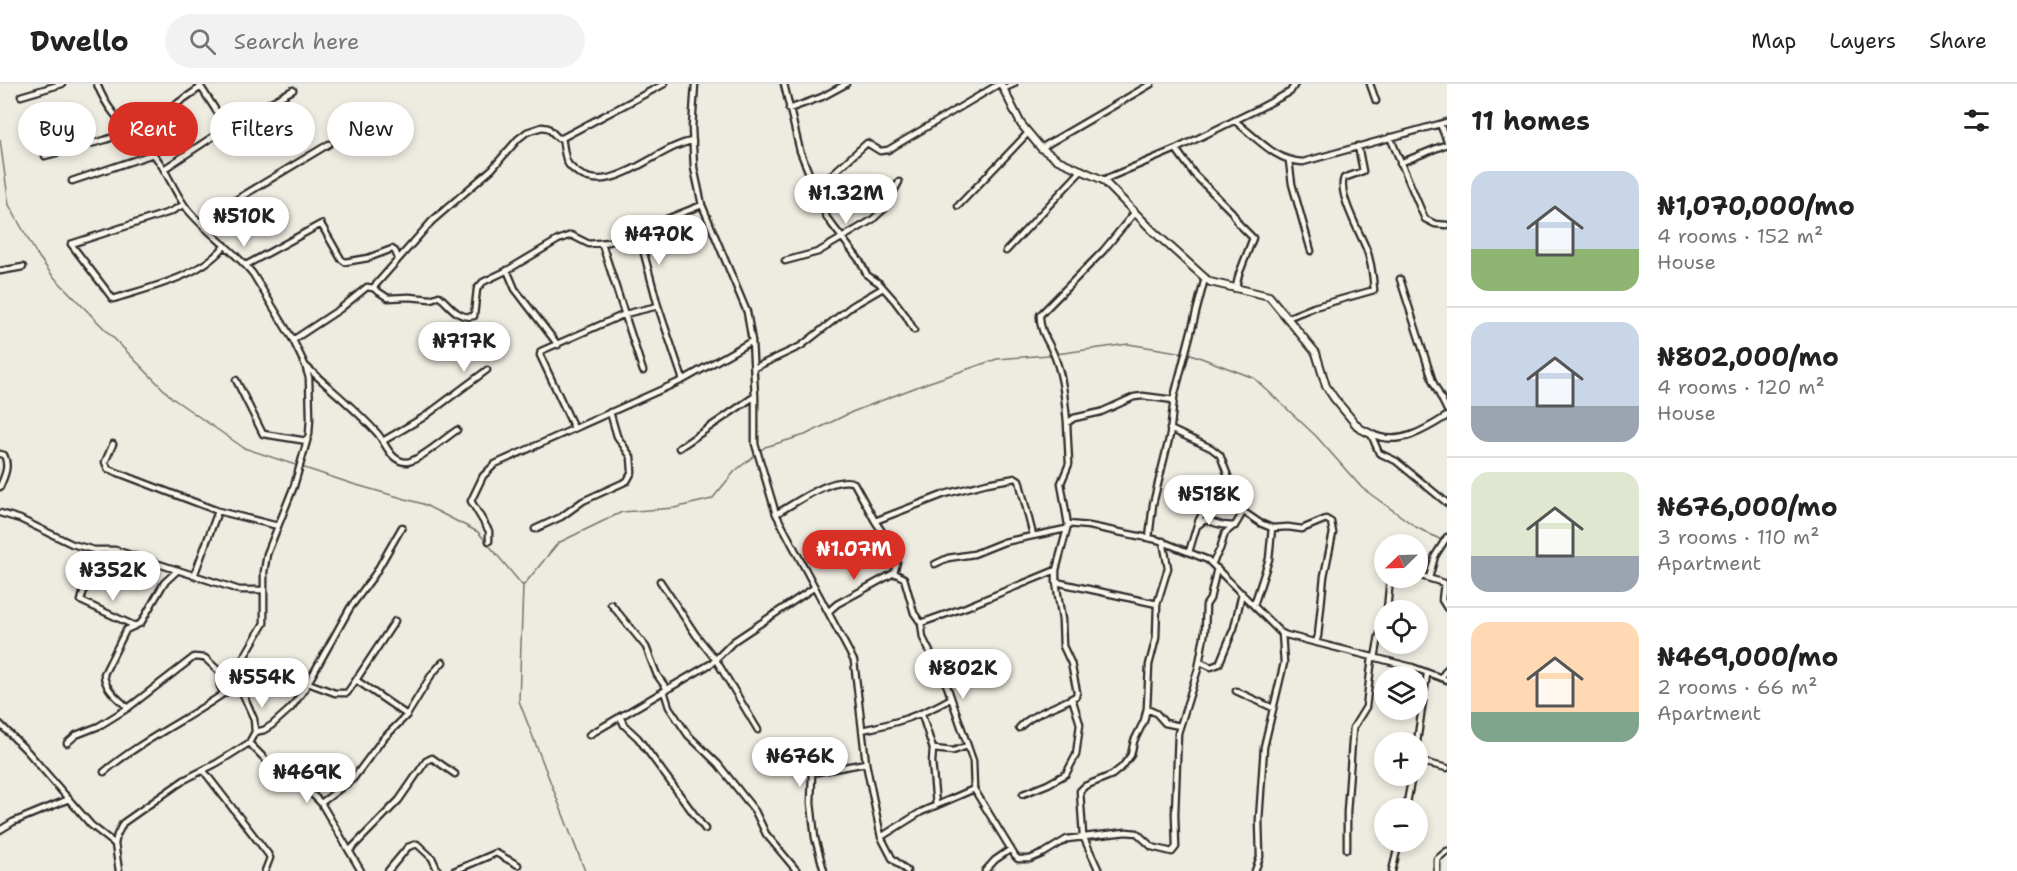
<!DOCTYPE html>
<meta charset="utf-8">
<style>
:root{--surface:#fff;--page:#f2f2f2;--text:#222;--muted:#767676;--line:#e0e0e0;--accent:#d93025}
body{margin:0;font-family:"Shantell Sans",sans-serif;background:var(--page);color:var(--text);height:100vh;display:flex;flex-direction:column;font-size:22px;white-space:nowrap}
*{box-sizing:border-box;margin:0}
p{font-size:20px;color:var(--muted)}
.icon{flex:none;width:33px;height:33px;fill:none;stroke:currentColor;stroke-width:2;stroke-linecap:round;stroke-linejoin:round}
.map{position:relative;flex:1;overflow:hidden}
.details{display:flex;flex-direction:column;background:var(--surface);width:570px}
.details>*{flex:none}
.guide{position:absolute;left:18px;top:18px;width:570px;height:54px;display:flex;gap:12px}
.needle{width:39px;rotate:247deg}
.tools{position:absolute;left:1374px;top:450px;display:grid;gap:12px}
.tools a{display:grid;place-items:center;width:54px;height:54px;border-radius:50%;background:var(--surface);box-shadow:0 3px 9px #0003;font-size:30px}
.price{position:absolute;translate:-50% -51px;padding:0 14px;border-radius:21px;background:#fff;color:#222;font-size:20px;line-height:39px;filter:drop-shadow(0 2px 3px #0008)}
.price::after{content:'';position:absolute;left:50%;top:36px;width:18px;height:14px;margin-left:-9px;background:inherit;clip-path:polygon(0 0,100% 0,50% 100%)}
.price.active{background:var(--accent);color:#fff}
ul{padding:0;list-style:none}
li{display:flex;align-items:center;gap:18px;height:150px;padding:0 24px}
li+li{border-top:2px solid var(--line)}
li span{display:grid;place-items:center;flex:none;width:168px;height:120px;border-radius:18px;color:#555}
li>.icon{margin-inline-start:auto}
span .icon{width:72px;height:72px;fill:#fffc;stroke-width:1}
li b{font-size:26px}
h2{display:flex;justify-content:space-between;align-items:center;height:72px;padding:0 24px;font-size:26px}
.pill{padding:0 21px;border-radius:27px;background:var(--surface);box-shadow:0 3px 9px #0003;font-size:21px;line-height:54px}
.pill.active{background:var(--accent);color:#fff}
header{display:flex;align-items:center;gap:36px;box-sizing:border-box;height:84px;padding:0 30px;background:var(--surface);border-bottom:2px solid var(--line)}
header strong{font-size:28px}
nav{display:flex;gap:33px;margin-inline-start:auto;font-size:21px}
.search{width:420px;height:54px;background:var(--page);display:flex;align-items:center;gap:15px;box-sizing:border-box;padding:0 21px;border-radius:33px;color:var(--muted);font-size:22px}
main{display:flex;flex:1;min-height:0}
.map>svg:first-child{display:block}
</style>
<header>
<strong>Dwello</strong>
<div class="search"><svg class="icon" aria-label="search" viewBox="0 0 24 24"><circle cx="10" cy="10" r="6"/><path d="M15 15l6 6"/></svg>Search here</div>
<nav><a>Map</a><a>Layers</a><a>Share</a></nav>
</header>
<main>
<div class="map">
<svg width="1447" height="787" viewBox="0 0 1447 787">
<rect width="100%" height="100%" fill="#eeebe0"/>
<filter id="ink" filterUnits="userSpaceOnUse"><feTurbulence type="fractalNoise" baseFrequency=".0167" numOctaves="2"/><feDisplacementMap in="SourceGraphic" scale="12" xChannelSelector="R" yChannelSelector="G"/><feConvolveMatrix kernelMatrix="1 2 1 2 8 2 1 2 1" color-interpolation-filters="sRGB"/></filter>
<g filter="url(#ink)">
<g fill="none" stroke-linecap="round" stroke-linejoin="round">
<path stroke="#74726e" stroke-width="1.5" d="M0,56L9,121L36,169L52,191L172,314L244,364L353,400L423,420L478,448L523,502L519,617L585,787
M1188,269L1254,294L1316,352L1362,404L1416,443L1447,459
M523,502L558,459L622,428L674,424L712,415L735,387L765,363L805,351L852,328L927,299L997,275L1049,271L1128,260L1184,269"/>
<defs>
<path id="minor" d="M97,0C111,36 131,44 154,71C168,87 174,109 188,126C207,149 234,166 253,190L293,256L305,281L309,294L310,334L309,350L294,402L267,470L264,488V539L236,587L238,599L254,635L255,648L249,659L217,679L184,696L123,739L117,751L115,760L119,787
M695,0L692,44L694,84L702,121L747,228L752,257L755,312V360L776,430L854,577L866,679L881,753L892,774L907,787
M784,0L800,67L827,134L860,177L867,191L879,199L894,216L906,232L914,246
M1370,0L1376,17
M1003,5L1014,0
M21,12L62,0
M789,25L822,13L846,0
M1235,37C1256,53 1275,77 1303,78L1447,38
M224,39L235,38L293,6
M1440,40L1447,57
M128,45L172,23L201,3
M1390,53L1425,135L1435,140L1447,141
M562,54C564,62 564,75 569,81C605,122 655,62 693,57
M1041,64L1151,0
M1176,65L1194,90L1232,128L1239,140L1253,154L1239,190L1236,203
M45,72L105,56L130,47
M1289,77L1292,100L1311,167
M1400,79L1447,60
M164,85L226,44L224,39L199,0
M1103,96L1176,65L1256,26L1290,8L1295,0
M72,97L153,70
M811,97L830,92L867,59L880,67L888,66L999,0
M183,121L170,128L71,160L113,215C148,204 203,192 225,161
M958,122L1028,49
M199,138L329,60
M638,147L658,222L683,296
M602,160L643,287
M1006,167L1082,86
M785,177L818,168L872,136L884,125L899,98
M246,181L321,140L341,175L345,178L368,174L392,165L395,167L398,174
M507,186L515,205L558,261
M0,187L23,183
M1400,195L1433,298L1447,326
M373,204L388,214L409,213L431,215L439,212C450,221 458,236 474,232L477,205L483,198L506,187L558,156L571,151L589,160L609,158L702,121
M1287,234L1314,223L1374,206C1373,192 1371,176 1366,164C1360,149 1337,108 1344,94L1363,87L1358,62
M293,256L340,225L367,203L373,204L432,137L492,85L518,55L527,48L542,43L548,44L558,54H562L664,0
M307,283C331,306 356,325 378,350C386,360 391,378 407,378C419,377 446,353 457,346
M754,284L801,262L852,222L883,204
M236,296L263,350L307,357
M1067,338C1065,317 1063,295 1056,276C1051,260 1039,248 1040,231L1103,167L1135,128
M574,344L540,271L541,267L625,230L658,222
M1170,345L1211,364L1220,371L1241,426L1260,439L1272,444L1288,443L1302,445L1326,435L1331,438L1333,449L1324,492L1318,552L1316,558
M1371,350L1379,369L1396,377L1447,419
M1372,350C1398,363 1425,346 1447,332
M383,357L424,333L487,286
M113,360L105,378L108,385L218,427L278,442
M679,364L755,312
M0,370L4,371C10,382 4,393 0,403
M0,429L20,435L72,460L94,466H115L230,503L239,506H264
M776,430C794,420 835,390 854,399L875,437L895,467L897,478L894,489L837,520L829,527
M875,437L945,410L987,399L1016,394L1019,396L1033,451
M1068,440L1089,442L1158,456L1208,476L1280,548L1286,551L1412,583L1447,596
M1197,442L1205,436L1222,441L1235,442
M535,445L561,433L583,417L627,397L632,388L631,373L617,352L610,328
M1149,454L1153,420L1170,351L1174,313L1205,194
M489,457V447L471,417L483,392L495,380L683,296L752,257
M98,466L92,476L81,517L135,542
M1189,468L1198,438L1213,408
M935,480L948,474L974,470L1004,458L1066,445
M1212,480L1220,465L1225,449L1236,440L1243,428
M894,489L904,494L914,529L921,539L923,554L947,602L973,677L974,705L1015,772L1018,775H1030L1044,769L1067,755L1126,748L1137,749L1152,763L1172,768L1176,763L1175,730L1178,649L1198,585L1205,547L1206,521L1210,515L1217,484
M1418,491L1444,499L1442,516L1447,524
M194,492L218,427
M1429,494L1435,472L1447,453
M660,497L696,551L716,576L758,646
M1056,498L1157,520
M611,520L646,563L657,591L667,605
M1254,521L1269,475L1272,444
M1387,526L1390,494
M921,539L966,523L1056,486
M1375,574L1379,552L1384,539
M1200,578L1211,583L1219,580L1234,544L1242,509
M221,590L220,602L224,610
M1441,594L1447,585
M356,596L395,537
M308,599L335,609H347L356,596L407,631L432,590L443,578
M664,607L669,623L688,651L718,680L755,727L766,750L797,787
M1236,607L1273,624
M128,624C119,615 104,605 104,590L126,546L141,539L164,499L178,486
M1147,625L1156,629L1165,639L1180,642
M922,631L933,665L932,678L936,721
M620,632L624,641L638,654L705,745
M0,640L27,667L91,741L115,760
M1019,644C1034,628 1057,623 1076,612L1077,608L1071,579L1063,562L1062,536L1056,498V486L1068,441L1061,399L1069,380L1067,339L1074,334L1101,328L1134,313L1143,312L1174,316
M862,646C896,639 920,632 950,615
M255,648L264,646L272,641L291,624L304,606L350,524L375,490L402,443
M589,651L712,579L734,557L815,503
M1417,658L1427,590
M67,659L76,651L99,642L128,624L194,573L205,574L223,591H236
M249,659L270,680L301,699L321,719L361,787
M933,665L953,667L967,662
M1418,677L1447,684
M203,686L268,770L270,774L265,787
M104,688C145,653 196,632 238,599
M1023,710L1048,700L1066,690L1076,671L1080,640L1072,614
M321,719L353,695L382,656L407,631
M1406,724L1412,692
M0,746L13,738L69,715
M881,753L921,728L974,705
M1347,765V728L1353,644L1366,623L1372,574
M349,767L399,716L426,677L432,674L455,690
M388,787L408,763L417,760L432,774L438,787
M454,787L496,769L518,781
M824,787L815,754L811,719L812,689L866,679
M985,787L995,776L1011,765
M1099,787L1083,752L1080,707L1085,702L1112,691L1122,683L1131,671L1134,657L1144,637L1147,624L1149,581L1156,554L1157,520L1168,484L1163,457
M1255,787L1260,773L1259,736L1264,663L1284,579L1282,549
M1392,787L1399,758
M1437,787V775L1447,767"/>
<path id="tertiary" d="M1001,0L1021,40L1041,64L1058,76L1103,96L1154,148L1205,194L1210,198L1269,212L1316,269L1326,302L1334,314L1359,344L1371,350"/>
</defs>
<use href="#minor" stroke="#2b2b2b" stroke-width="9"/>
<use href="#tertiary" stroke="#2b2b2b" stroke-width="10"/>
<use href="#minor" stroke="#fbf7ec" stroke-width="4.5"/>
<use href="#tertiary" stroke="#fbf7ec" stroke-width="6"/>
</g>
</g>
</svg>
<div class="tools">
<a><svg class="needle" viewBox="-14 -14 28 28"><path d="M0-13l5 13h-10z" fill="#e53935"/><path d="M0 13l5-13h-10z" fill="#767676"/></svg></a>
<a><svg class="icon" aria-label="locate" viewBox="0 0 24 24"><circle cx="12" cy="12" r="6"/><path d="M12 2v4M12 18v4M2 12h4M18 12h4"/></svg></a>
<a><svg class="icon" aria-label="layers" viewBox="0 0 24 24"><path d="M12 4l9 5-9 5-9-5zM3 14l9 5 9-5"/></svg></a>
<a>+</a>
<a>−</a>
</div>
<b class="price" style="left:846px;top:141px">₦1.32M</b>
<b class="price" style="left:244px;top:164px">₦510K</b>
<b class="price" style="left:659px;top:182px">₦470K</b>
<b class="price" style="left:464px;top:289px">₦717K</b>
<b class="price" style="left:1209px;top:442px">₦518K</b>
<b class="price active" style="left:854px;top:497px">₦1.07M</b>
<b class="price" style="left:113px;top:518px">₦352K</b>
<b class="price" style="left:963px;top:616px">₦802K</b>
<b class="price" style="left:262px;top:625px">₦554K</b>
<b class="price" style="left:800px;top:704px">₦676K</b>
<b class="price" style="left:307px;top:720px">₦469K</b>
<div class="guide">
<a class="pill">Buy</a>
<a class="pill active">Rent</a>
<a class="pill">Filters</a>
<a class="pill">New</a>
</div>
</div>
<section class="details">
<h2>11 homes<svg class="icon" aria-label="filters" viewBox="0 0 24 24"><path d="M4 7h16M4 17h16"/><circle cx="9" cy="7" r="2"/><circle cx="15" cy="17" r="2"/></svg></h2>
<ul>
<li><span style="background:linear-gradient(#c9d6e8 65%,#8fb573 0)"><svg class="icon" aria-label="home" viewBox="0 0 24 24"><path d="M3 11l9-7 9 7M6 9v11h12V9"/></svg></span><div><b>₦1,070,000/mo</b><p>4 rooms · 152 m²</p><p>House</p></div></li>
<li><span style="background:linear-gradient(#c9d6e8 70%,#9aa5b1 0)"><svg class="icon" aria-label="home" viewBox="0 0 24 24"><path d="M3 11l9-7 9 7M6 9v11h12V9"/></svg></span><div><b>₦802,000/mo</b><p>4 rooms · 120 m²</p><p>House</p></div></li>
<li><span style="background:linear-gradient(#dfe7d0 70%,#9aa5b1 0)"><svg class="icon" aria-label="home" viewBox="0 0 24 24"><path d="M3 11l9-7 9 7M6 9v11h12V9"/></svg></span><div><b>₦676,000/mo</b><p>3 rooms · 110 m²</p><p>Apartment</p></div></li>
<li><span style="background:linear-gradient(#ffd9b3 75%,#7fa58c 0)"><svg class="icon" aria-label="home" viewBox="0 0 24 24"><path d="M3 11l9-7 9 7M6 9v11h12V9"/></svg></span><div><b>₦469,000/mo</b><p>2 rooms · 66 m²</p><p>Apartment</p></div></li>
</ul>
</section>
</main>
